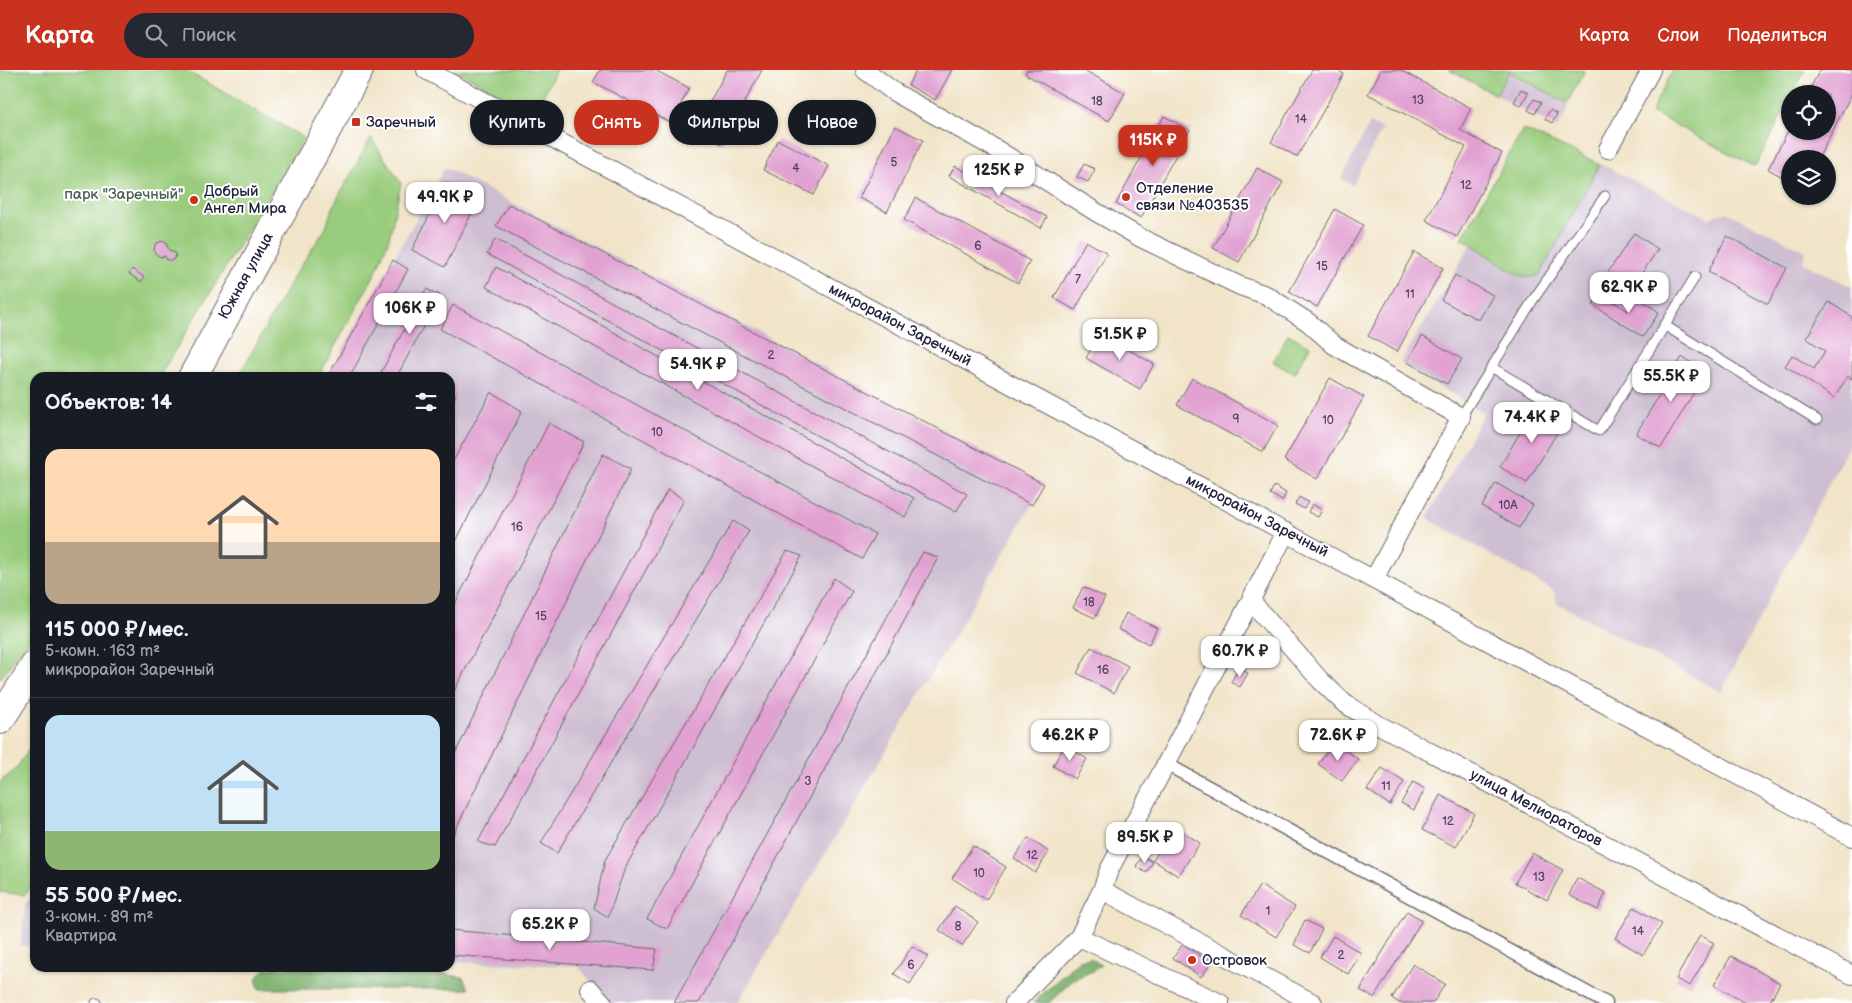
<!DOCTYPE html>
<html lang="ru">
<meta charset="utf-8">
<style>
:root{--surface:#171b24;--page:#242831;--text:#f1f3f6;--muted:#9ea1a6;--line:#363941;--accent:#c8321e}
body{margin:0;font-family:"Balsamiq Sans",sans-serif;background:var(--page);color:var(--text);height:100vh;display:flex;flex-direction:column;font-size:19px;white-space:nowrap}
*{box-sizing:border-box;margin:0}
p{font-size:16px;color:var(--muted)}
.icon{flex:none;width:28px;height:28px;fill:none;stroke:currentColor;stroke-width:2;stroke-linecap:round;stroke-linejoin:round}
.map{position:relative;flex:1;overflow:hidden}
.side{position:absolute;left:30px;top:302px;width:425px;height:600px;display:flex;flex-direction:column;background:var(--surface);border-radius:15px;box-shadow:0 1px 4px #0004}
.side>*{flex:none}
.hud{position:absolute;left:470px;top:30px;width:475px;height:45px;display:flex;gap:10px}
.fabs{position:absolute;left:1781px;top:15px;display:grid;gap:10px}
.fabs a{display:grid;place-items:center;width:55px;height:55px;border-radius:50%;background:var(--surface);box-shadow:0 1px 4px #0004;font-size:25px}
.price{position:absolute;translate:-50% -42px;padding:0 11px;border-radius:10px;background:#fff;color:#222;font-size:16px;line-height:32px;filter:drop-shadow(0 1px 2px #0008)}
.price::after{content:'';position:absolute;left:50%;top:30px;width:15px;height:11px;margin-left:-8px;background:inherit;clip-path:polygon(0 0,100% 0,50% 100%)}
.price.active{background:var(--accent);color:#fff}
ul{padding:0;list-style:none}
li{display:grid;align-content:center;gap:10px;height:265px;padding:0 15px}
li+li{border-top:1px solid var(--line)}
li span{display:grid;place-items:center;height:155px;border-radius:15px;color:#555}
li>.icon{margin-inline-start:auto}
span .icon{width:90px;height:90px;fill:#fffc;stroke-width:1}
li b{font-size:21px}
h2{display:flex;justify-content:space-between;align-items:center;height:60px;padding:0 15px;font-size:21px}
.tag{padding:0 18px;border-radius:22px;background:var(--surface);box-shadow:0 1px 4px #0004;font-size:18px;line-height:45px}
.tag.active{background:var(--accent);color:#fff}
header{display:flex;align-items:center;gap:30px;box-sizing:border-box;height:70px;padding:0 25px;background:var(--accent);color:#fff}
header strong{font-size:24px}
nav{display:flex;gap:28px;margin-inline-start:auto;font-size:18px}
.search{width:350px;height:45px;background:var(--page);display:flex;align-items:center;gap:12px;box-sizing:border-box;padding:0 18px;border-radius:28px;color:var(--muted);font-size:19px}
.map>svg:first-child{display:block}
</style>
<header>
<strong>Карта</strong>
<div class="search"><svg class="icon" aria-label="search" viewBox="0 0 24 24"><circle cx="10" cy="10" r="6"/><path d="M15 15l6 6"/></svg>Поиск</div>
<nav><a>Карта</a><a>Слои</a><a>Поделиться</a></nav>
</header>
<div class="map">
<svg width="1852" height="933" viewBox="0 0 1852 933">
<rect width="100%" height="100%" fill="#fff"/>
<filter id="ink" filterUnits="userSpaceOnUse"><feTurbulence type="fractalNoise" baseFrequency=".02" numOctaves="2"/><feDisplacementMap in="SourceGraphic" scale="10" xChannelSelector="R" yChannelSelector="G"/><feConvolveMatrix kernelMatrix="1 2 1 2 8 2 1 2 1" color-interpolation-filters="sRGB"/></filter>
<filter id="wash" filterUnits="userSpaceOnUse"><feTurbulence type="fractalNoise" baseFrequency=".0096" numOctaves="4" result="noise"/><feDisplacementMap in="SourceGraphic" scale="20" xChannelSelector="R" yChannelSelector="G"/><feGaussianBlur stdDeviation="1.12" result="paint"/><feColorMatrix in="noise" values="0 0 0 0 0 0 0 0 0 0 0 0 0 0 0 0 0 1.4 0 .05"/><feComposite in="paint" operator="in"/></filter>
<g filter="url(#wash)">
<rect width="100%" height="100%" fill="#f1e4c8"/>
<path fill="#cebed1" d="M1508,2L1567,33V41L1557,58L1496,25Z
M1370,53L1382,59L1353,115L1341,109Z
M1600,94L1709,148L1726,142L1806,181L1803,193L1852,217V369L1721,622L1557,533L1554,521L1427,448L1484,343L1400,293L1472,173L1516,204L1539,205Z
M445,97L1044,414L737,933H609L578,896L450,892V308H327Z
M35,823V876H21L25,834Z"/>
<path fill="#99cc7c" stroke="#5e775c" d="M0,0H185L304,68L159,307L35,308V558L28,571L0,609Z
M455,0H556L535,42Z
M1449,0H1585L1567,33L1509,2L1496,25Z
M1673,0H1805L1793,24H1790V29L1755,97L1651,42Z
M1523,59L1600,94L1539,206C1535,206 1530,207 1527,207C1511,206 1479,177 1462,168Z
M371,68L401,113L389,169L376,202L318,307H238L296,203L326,158L332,138Z
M1288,264L1310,276L1294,304L1273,292Z
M35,670V810L25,825L0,822V712L16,699Z"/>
<path fill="#7ab06c" stroke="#4e6954" d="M1091,888L1101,895L1093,901L1074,909L1049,933H1033L1079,890Z
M272,898C336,897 400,897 463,907L469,919H259L256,908L264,900Z"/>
<g id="blocks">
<path fill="#e1a2d2" d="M600,0H655L689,18L671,53L593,12Z
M727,0H762L722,74L695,59Z
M916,0H952L935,30L908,15Z
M1027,0H1084L1125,23L1109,51L1025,4Z
M1312,0H1337L1344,4L1297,87L1271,72Z
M1381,0H1400L1471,38L1460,60L1502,83L1457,167L1426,150L1466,77L1368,24Z
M1820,0H1852V23L1818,89H1790V111L1768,99L1790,57V61H1828V24H1807Z
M1521,19L1528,23L1521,36L1514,32Z
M1534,29L1541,32L1535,44L1528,40Z
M1550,40L1557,44L1552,53L1545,49Z
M1164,46L1190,60L1141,148L1116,134Z
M895,56L923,70L887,142L859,128Z
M778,70L829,96L814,125L763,100Z
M1084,94L1095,99L1088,112L1077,107Z
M955,96L1047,147L1041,158L949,106Z
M1257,98L1283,112L1239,192L1213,178Z
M446,112L479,128L445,197L412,180Z
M916,128L1030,191L1018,213L904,150Z
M509,134L1044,414L1032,435L496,156Z
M1335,139L1363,155L1317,237L1289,222Z
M1634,163L1658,179L1629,223L1605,207Z
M1727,166L1787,198L1768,234L1708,202Z
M495,169L967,424L956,442L487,184Z
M162,171L166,173L169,180L175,183L176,186L173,190H167L165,186L160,187L154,182L155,174Z
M1086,171L1107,183L1075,240L1054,228Z
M1414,182L1443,198L1397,282L1368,266Z
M393,190L408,199L349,308H327Z
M496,197L914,428L905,447L486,217Z
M132,199L144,207L141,212L129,204Z
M1455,205L1493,225L1479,250L1441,230Z
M426,219L440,225L396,308H378Z
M1600,223L1628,241L1637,227L1659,242L1643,267L1593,235Z
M1829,232L1852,247V309L1848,306L1834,328L1785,296L1792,285L1814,299L1825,281L1806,268Z
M453,235L875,464L862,489L440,259Z
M1100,264L1154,294L1140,319L1086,288Z
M1422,266L1462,289L1447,314L1407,292Z
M1682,287L1706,302L1661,378L1636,364Z
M1192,308L1278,355L1263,382L1177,335Z
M1330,308L1364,327L1317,409L1284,390Z
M450,321L456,325L450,336Z
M491,322L522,341L450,483V397Z
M1536,335L1564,351L1527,413L1500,397Z
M549,353L584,372L450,629V543Z
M603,384L631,399L450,771V694Z
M1496,413L1533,435L1519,458L1482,436Z
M1274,416L1286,423L1282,431L1270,424Z
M668,419L684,430L495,777L478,772Z
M1299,427L1308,432L1304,439L1295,434Z
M1312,434L1322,440L1318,447L1308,442Z
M733,451L749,461L557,783L541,773Z
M787,481L802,486L625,798L608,847L594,838L605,790Z
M923,482L938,488L699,933H674Z
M834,508L852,521L667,859L647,849Z
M1083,517L1105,527L1095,548L1073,538Z
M1126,543L1157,558L1149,574L1118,559Z
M1091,577L1128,596L1114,623L1077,603Z
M1239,598L1248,603L1240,617L1231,612Z
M1334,672L1358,689L1342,711L1318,694Z
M1065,675L1087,689L1075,709L1053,696Z
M1382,698L1404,712L1390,735L1367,720Z
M1413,712L1425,719L1414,740L1401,733Z
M1440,725L1474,743L1456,777L1422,760Z
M1175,757L1200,773L1178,806L1153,790Z
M1028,768L1049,782L1035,803L1014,788Z
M973,776L1006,797L986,830L952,808Z
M1532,783L1563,800L1547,830L1515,813Z
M1143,786L1153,792L1146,803L1136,796Z
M1577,808L1606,823L1598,840L1569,825Z
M1260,815L1295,837L1276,867L1241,845Z
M955,836L978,852L962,876L939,860Z
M1634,837L1662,854L1643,885L1615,868Z
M1407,841L1422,850L1374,928L1360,920Z
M1305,850L1322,859L1310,883L1294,875Z
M450,860L657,879L653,900L450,885Z
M1700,865L1714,873L1690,916L1676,909Z
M1333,866L1361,883L1348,904L1320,887Z
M1183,874L1211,893L1201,907L1173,888Z
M912,876L928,886L910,914L894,904Z
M1731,886L1780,913L1769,933H1746L1714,915Z
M1413,894L1445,914L1433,933H1399L1392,928Z"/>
</g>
</g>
<g filter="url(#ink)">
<use href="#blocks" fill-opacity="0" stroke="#6a666c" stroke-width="1"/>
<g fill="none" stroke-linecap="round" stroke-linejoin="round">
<defs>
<path id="service" d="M1664,255L1817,350
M1491,297L1599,361L1695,207
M1461,347L1533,230L1605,126
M96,933H97"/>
<path id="pedestrian" d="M1166,694L1606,933"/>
<path id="minor" d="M426,0L1852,767
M865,0L894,22L996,79L1096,142L1141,168L1240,216L1266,225L1308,252L1334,275L1461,347L1374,509
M1608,79L1651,0
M1251,531L1320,610L1344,633L1377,654L1852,905
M1102,820L1313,933
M1079,867L1220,933
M590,919L603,933
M1014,933L1079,867L1102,820L1109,800L1166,694L1286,462"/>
<path id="primary" d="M192,308L359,0
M0,650L35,595"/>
</defs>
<use href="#service" stroke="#6a666c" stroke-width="11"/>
<use href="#pedestrian" stroke="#6a666c" stroke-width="15"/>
<use href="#minor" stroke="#6a666c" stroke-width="20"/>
<use href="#primary" stroke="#6a666c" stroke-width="30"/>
<use href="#service" stroke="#fff" stroke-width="9"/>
<use href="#pedestrian" stroke="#fff" stroke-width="12"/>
<use href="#minor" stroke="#fff" stroke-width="18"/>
<use href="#primary" stroke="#fff" stroke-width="28"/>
</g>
</g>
<g fill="#c8321e" stroke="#fff" stroke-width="2">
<rect x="351" y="47" width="10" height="10" rx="2.5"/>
<circle cx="1126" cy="127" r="5"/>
<circle cx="194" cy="130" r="5"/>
<circle cx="1192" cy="890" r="5"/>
</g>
<g text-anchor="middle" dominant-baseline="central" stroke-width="4" stroke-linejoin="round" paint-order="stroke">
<g font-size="12" fill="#524261">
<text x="1418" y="30">13</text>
<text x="1097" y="31">18</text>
<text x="1301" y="49">14</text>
<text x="894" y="92">5</text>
<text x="796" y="98">4</text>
<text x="1466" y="115">12</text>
<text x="978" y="176">6</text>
<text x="1322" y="196">15</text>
<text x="1078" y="209">7</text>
<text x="1410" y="224">11</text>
<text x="771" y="285">2</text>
<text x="1236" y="349">9</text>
<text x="1328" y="350">10</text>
<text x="657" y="362">10</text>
<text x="1508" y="435">10А</text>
<text x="517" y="457">16</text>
<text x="1089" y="532">18</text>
<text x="541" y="546">15</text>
<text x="1103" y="600">16</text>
<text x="808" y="711">3</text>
<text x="1386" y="716">11</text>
<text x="1448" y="751">12</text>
<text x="1032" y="785">12</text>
<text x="979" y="803">10</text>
<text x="1539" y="807">13</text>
<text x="1268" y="841">1</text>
<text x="958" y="856">8</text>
<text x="1638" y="861">14</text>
<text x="1341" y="885">2</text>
<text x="911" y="895">6</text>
</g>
<g font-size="15" fill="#22223b" stroke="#fff" text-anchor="start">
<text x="366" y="52">Заречный</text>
<text x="1136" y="118">Отделение<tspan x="1136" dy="17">связи №403535</tspan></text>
<text x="204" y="121">Добрый<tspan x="204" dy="17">Ангел Мира</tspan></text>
<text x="1202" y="890">Островок</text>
</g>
<g font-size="15" fill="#4c5e52" stroke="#fff">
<text x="124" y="124">парк "Заречный"</text>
</g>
<g font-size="15" fill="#22223b" stroke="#fff">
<text transform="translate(246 206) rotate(-61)">Южная улица</text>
<text transform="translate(900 255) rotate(28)">микрорайон Заречный</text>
<text transform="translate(1257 446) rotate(28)">микрорайон Заречный</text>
<text transform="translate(1536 738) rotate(28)">улица Мелиораторов</text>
</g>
</g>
</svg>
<div class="fabs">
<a><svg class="icon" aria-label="locate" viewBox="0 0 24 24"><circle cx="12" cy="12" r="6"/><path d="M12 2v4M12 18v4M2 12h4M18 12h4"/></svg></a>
<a><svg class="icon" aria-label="layers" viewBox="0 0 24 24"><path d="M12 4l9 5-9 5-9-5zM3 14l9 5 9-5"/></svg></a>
</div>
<b class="price active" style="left:1153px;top:97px">115K ₽</b>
<b class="price" style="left:999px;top:127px">125K ₽</b>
<b class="price" style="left:445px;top:154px">49.9K ₽</b>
<b class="price" style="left:1629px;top:244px">62.9K ₽</b>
<b class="price" style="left:410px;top:265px">106K ₽</b>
<b class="price" style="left:1120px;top:291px">51.5K ₽</b>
<b class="price" style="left:698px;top:321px">54.9K ₽</b>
<b class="price" style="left:1671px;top:333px">55.5K ₽</b>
<b class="price" style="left:1532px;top:374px">74.4K ₽</b>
<b class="price" style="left:1240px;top:608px">60.7K ₽</b>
<b class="price" style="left:1070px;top:692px">46.2K ₽</b>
<b class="price" style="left:1338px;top:692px">72.6K ₽</b>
<b class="price" style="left:1145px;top:794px">89.5K ₽</b>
<b class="price" style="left:550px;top:881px">65.2K ₽</b>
<div class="hud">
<a class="tag">Купить</a>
<a class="tag active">Снять</a>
<a class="tag">Фильтры</a>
<a class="tag">Новое</a>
</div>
<section class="side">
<h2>Объектов: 14<svg class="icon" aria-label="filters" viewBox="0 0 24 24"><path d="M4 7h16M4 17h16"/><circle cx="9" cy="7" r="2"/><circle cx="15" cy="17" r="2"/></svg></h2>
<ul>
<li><span style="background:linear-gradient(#ffd9b3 60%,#b9a48a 0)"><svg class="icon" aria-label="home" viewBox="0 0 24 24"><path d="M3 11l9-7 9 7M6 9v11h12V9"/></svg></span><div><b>115 000 ₽/мес.</b><p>5-комн. · 163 m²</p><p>микрорайон Заречный</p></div></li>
<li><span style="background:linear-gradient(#bfe0f5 75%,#8fb573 0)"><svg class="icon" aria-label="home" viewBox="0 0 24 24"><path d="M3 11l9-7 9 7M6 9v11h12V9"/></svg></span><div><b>55 500 ₽/мес.</b><p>3-комн. · 89 m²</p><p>Квартира</p></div></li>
</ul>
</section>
</div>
